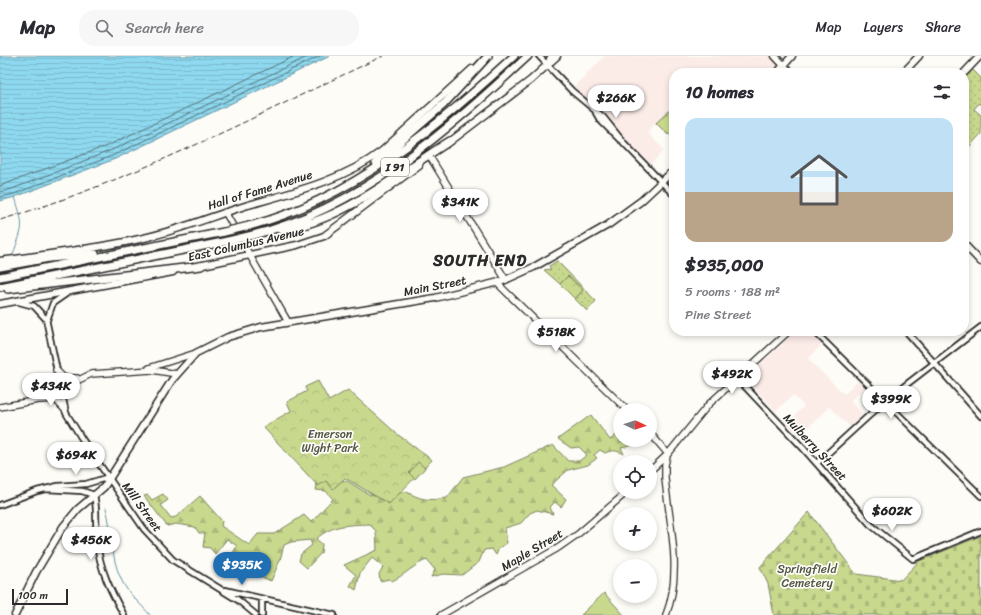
<!DOCTYPE html>
<meta charset="utf-8">
<style>
:root{--surface:#fff;--page:#f7f7f7;--text:#2b2b33;--muted:#7c7c81;--line:#e1e1e2;--accent:#1f6fb2}
body{margin:0;font-family:Sriracha,sans-serif;background:var(--page);color:var(--text);height:100vh;display:flex;flex-direction:column;font-size:15px;white-space:nowrap}
*{box-sizing:border-box;margin:0}
p{font-size:13px;color:var(--muted)}
.icon{flex:none;width:22px;height:22px;fill:none;stroke:currentColor;stroke-width:2;stroke-linecap:round;stroke-linejoin:round}
.map{position:relative;flex:1;overflow:hidden}
.sheet{position:absolute;left:669px;top:12px;width:300px;height:268px;display:flex;flex-direction:column;background:var(--surface);border-radius:16px;box-shadow:0 2px 6px #0003}
.sheet>*{flex:none}
.needle{width:26px;rotate:94deg}
.controls{position:absolute;left:613px;top:347px;display:grid;gap:8px}
.controls a{display:grid;place-items:center;width:44px;height:44px;border-radius:50%;background:var(--surface);box-shadow:0 2px 6px #0003;font-size:20px}
.scale{position:absolute;left:12px;bottom:10px;width:56px;box-sizing:border-box;padding-left:4px;border:2px solid #2b2b2b;border-top:0;font-size:11px;line-height:14px;white-space:nowrap;color:#2b2b2b;-webkit-text-stroke:3px #fdfcf7;paint-order:stroke}
.price{position:absolute;translate:-50% -34px;padding:0 9px;border-radius:14px;background:#fff;color:#222;font-size:13px;line-height:26px;filter:drop-shadow(0 1px 2px #0008)}
.price::after{content:'';position:absolute;left:50%;top:24px;width:12px;height:9px;margin-left:-6px;background:inherit;clip-path:polygon(0 0,100% 0,50% 100%)}
.price.on{background:var(--accent);color:#fff}
ul{padding:0;list-style:none}
li{display:grid;align-content:center;gap:8px;height:212px;padding:0 16px}
li span{display:grid;place-items:center;height:124px;border-radius:12px;color:#555}
li>.icon{margin-inline-start:auto}
span .icon{width:72px;height:72px;fill:#fffc;stroke-width:1}
li b{font-size:17px}
h2{display:flex;justify-content:space-between;align-items:center;height:48px;padding:0 16px;font-size:17px}
header{display:flex;align-items:center;gap:24px;box-sizing:border-box;height:56px;padding:0 20px;background:var(--surface);border-bottom:1px solid var(--line)}
header strong{font-size:19px}
nav{display:flex;gap:22px;margin-inline-start:auto;font-size:14px}
.search{width:280px;height:36px;background:var(--page);display:flex;align-items:center;gap:10px;box-sizing:border-box;padding:0 14px;border-radius:16px;color:var(--muted);font-size:15px}
.map>svg:first-child{display:block}
</style>
<header>
<strong>Map</strong>
<div class="search"><svg class="icon" aria-label="search" viewBox="0 0 24 24"><circle cx="10" cy="10" r="6"/><path d="M15 15l6 6"/></svg>Search here</div>
<nav><a>Map</a><a>Layers</a><a>Share</a></nav>
</header>
<div class="map">
<svg width="981" height="559" viewBox="0 0 981 559">
<defs>
<pattern id="grass-dots" width="8" height="8" patternUnits="userSpaceOnUse"><rect width="8" height="8" fill="#c8d98e"/><path d="M2 2h.1M6 6h.1" fill="none" stroke="#acba7b" stroke-width="1.8" stroke-linecap="round"/></pattern>
<pattern id="forest-firs" width="22" height="20" patternUnits="userSpaceOnUse"><rect width="22" height="20" fill="#c8d98e"/><path d="M5 1l3.5 6h-7zM16 11l3.5 6h-7z" fill="#acba7b"/></pattern>
<pattern id="cemetery-stones" width="16" height="16" patternUnits="userSpaceOnUse"><rect width="16" height="16" fill="#c8d98e"/><path d="M2 7V4a2 2 0 0 1 4 0v3zM10 15v-3a2 2 0 0 1 4 0v3z" fill="#acba7b"/></pattern>
<pattern id="park-crowns" width="20" height="18" patternUnits="userSpaceOnUse"><rect width="20" height="18" fill="#c8d98e"/><path d="M2 6a3 3 0 1 1 6 0M12 15a3 3 0 1 1 6 0" fill="none" stroke="#acba7b"/></pattern>
<pattern id="water-rules" width="6" height="5" patternUnits="userSpaceOnUse"><rect width="6" height="5" fill="#8ed9ef"/><path d="M0 2.5h6" fill="none" stroke="#7bbacd"/></pattern>
</defs>
<rect width="100%" height="100%" fill="#fdfcf7"/>
<filter id="ink" filterUnits="userSpaceOnUse"><feTurbulence type="fractalNoise" baseFrequency=".025" numOctaves="2"/><feDisplacementMap in="SourceGraphic" scale="8" xChannelSelector="R" yChannelSelector="G"/><feConvolveMatrix kernelMatrix="1 2 1 2 8 2 1 2 1" color-interpolation-filters="sRGB"/></filter>
<g filter="url(#ink)">
<path fill="#fcece8" d="M605,0H770L778,8L769,17H674V73L668,79L656,67L647,76L664,94L650,109L574,30Z
M796,275H808L822,288L808,303L844,338L858,325L865,331L850,345L863,358L850,371L829,351L799,380L787,368L804,350L793,339L776,355L745,322Z"/>
<path fill="url(#grass-dots)" stroke="#7a825c" d="M972,13L981,22V49L979,47L974,53L981,59V78L964,96V61L966,58L964,56V22Z
M557,205L596,245L587,255L575,243L583,234L568,220L560,228L544,214L551,213L549,210Z"/>
<path fill="url(#forest-firs)" stroke="#7a825c" d="M591,359L610,384L620,376V384H634V389L621,392L624,398C617,394 612,394 605,397L600,394L594,399L597,402L588,409L568,414L551,429L566,443L561,451L555,446L550,451L553,458L537,454L530,457L521,467L505,472L507,487L499,492L496,499L492,493L484,494L479,506L462,519L443,518L431,521L435,514L427,504C416,507 405,519 392,525L389,523L380,525L379,518L383,511L372,502L360,517L356,534L350,530L356,519L344,509L377,494L376,475L369,468C348,469 333,468 316,483L322,488L321,497L307,512L299,505L301,498L312,489L310,484L291,486L284,489L280,504L271,525L254,518L260,502L252,500L237,501L233,497L237,490L227,483L215,498L210,492L203,491L205,477H199L195,471L176,468L167,470L144,440L148,439L152,444L163,438L168,444L161,449L171,462L176,461L200,440L222,465L221,470L249,489L258,478H274L304,459L311,466C319,459 325,450 333,443L326,435L316,434L318,424L347,425L370,439L381,436L392,440L405,435C421,444 428,445 447,442L463,421L504,411L553,389L568,405H579L587,399L579,391L571,392L558,383Z"/>
<path fill="url(#cemetery-stones)" stroke="#7a825c" d="M809,456L856,518L901,524L919,505L981,480V559H774L768,528L760,511Z"/>
<path fill="url(#park-crowns)" stroke="#7a825c" d="M674,50V73L668,79L656,67Z
M568,220L583,234L575,243L560,228Z
M318,325L329,345L348,334L397,378L432,404L389,448L345,422L333,433L326,425L318,430L263,371L291,355L287,346L307,335L305,331Z"/>
<path fill="#c8d98e" stroke="#7a825c" d="M418,406L425,412L415,423L409,417Z
M604,537L624,559H581Z"/>
<path fill="url(#water-rules)" stroke="#6693a1" d="M0,0H330L115,103L15,141L0,145Z"/>
<g fill="none" stroke-linecap="round" stroke-linejoin="round">
<path stroke="#537179" stroke-width="1" d="M0,130L109,89L295,0
M0,136L12,133L112,94L309,0
M0,141L14,138L114,99L320,0"/>
<path stroke="#6693a1" stroke-width="1" d="M13,198C24,169 24,171 15,141
M106,452C113,476 110,502 122,525C128,538 141,548 150,559"/>
<defs>
<path id="tertiary" d="M539,0L572,35L603,61L623,86L674,139
M596,57L600,64L620,84
M19,246L34,250L46,263L66,357L82,383L144,473L173,504L238,544L256,559
M47,264L53,247L66,238
M814,275L981,440
M906,275L981,360
M737,322L803,392L871,469L913,503L981,475
M817,407L885,345L981,271
M46,433L82,435L94,439C98,455 95,469 97,485C99,512 111,536 124,559
M0,449L37,435L58,430L86,428L109,421
M225,534L334,559
M262,543V559"/>
<path id="secondary" d="M430,101L506,224
M225,156L288,266
M497,227L627,354
M149,312L196,297
M56,314L64,322H77
M40,344L55,343L65,354
M0,351L38,344L91,318L152,314L177,318
M650,377L668,398
M650,415L668,398L709,348L789,275
M441,559L558,492L578,478L627,436
M666,559C683,516 669,467 665,422V409L667,400"/>
<path id="primary" d="M775,0L791,17
M777,17L792,0
M903,17L919,0
M964,17L980,0
M447,88L531,24L557,0
M964,188L981,206
M0,205C48,198 97,193 144,182C179,174 213,160 248,149C294,136 344,124 382,95L472,13
M198,210L297,189L324,180L419,109
M0,248L173,216
M15,559L36,516L63,471L78,453L104,431L172,324L196,297L228,281L261,271L435,242L503,225L534,211L608,169L641,145L674,114"/>
<path id="motorway" d="M548,9L552,0
M376,107L444,48L488,0
M249,170C353,143 436,71 514,0
M282,174C345,164 397,118 450,85
M253,179C361,152 448,74 528,0
M0,211L49,202L95,198
M0,221L224,176
M0,231L228,185
M8,233L201,210"/>
</defs>
<use href="#tertiary" stroke="#2b2b2b" stroke-width="8"/>
<use href="#secondary" stroke="#2b2b2b" stroke-width="8"/>
<use href="#primary" stroke="#2b2b2b" stroke-width="9"/>
<use href="#motorway" stroke="#2b2b2b" stroke-width="10"/>
<use href="#tertiary" stroke="#fdfcf7" stroke-width="4.5"/>
<use href="#secondary" stroke="#fdfcf7" stroke-width="5.5"/>
<use href="#primary" stroke="#fdfcf7" stroke-width="6"/>
<use href="#motorway" stroke="#fdfcf7" stroke-width="7"/>
<path stroke="#2b2b2b" stroke-width="1" stroke-dasharray="6 3" stroke-linecap="butt" d="M0,164C133,125 257,59 383,0"/>
<defs>
<path id="motorway-bridge" d="M224,176L249,170
M228,185L253,179"/>
</defs>
<use href="#motorway-bridge" stroke="#2b2b2b" stroke-width="10" stroke-linecap="butt"/>
<use href="#motorway-bridge" stroke="#fdfcf7" stroke-width="7"/>
</g>
</g>
<g text-anchor="middle" dominant-baseline="central" stroke-width="3.5" stroke-linejoin="round" paint-order="stroke">
<rect fill="#fdfcf7" stroke="#6a6a68" stroke-width="1" x="381" y="102" width="28" height="18" rx="3"/>
<g font-size="11" font-weight="bold" fill="#2b2b2b">
<text x="395" y="111">I 91</text>
</g>
<g font-size="12" fill="#2b2b2b" stroke="#fdfcf7">
<text transform="translate(260 134) rotate(-17)">Hall of Fame Avenue</text>
<text transform="translate(246 188) rotate(-13)">East Columbus Avenue</text>
<text transform="translate(435 230) rotate(-11)">Main Street</text>
<text transform="translate(815 391) rotate(47)">Mulberry Street</text>
<text transform="translate(142 451) rotate(54)">Mill Street</text>
<text transform="translate(532 494) rotate(-31)">Maple Street</text>
</g>
<g font-size="12" fill="#525644" stroke="#fdfcf7">
<text x="330" y="378">Emerson<tspan x="330" dy="14">Wight Park</tspan></text>
<text x="807" y="513">Springfield<tspan x="807" dy="14">Cemetery</tspan></text>
</g>
<g font-size="16" font-weight="bold" letter-spacing="1" fill="#2b2b2b" stroke="#fdfcf7">
<text x="480" y="204">SOUTH END</text>
</g>
</g>
</svg>
<div class="controls">
<a><svg class="needle" viewBox="-14 -14 28 28"><path d="M0-13l5 13h-10z" fill="#e53935"/><path d="M0 13l5-13h-10z" fill="#7c7c81"/></svg></a>
<a><svg class="icon" aria-label="locate" viewBox="0 0 24 24"><circle cx="12" cy="12" r="6"/><path d="M12 2v4M12 18v4M2 12h4M18 12h4"/></svg></a>
<a>+</a>
<a>−</a>
</div>
<div class="scale">100 m</div>
<b class="price" style="left:616px;top:63px">$266K</b>
<b class="price" style="left:460px;top:167px">$341K</b>
<b class="price" style="left:556px;top:297px">$518K</b>
<b class="price" style="left:732px;top:339px">$492K</b>
<b class="price" style="left:51px;top:351px">$434K</b>
<b class="price" style="left:891px;top:364px">$399K</b>
<b class="price" style="left:76px;top:420px">$694K</b>
<b class="price" style="left:892px;top:476px">$602K</b>
<b class="price" style="left:91px;top:505px">$456K</b>
<b class="price on" style="left:242px;top:530px">$935K</b>
<section class="sheet">
<h2>10 homes<svg class="icon" aria-label="filters" viewBox="0 0 24 24"><path d="M4 7h16M4 17h16"/><circle cx="9" cy="7" r="2"/><circle cx="15" cy="17" r="2"/></svg></h2>
<ul>
<li><span style="background:linear-gradient(#bfe0f5 60%,#b9a48a 0)"><svg class="icon" aria-label="home" viewBox="0 0 24 24"><path d="M3 11l9-7 9 7M6 9v11h12V9"/></svg></span><div><b>$935,000</b><p>5 rooms · 188 m²</p><p>Pine Street</p></div></li>
</ul>
</section>
</div>
